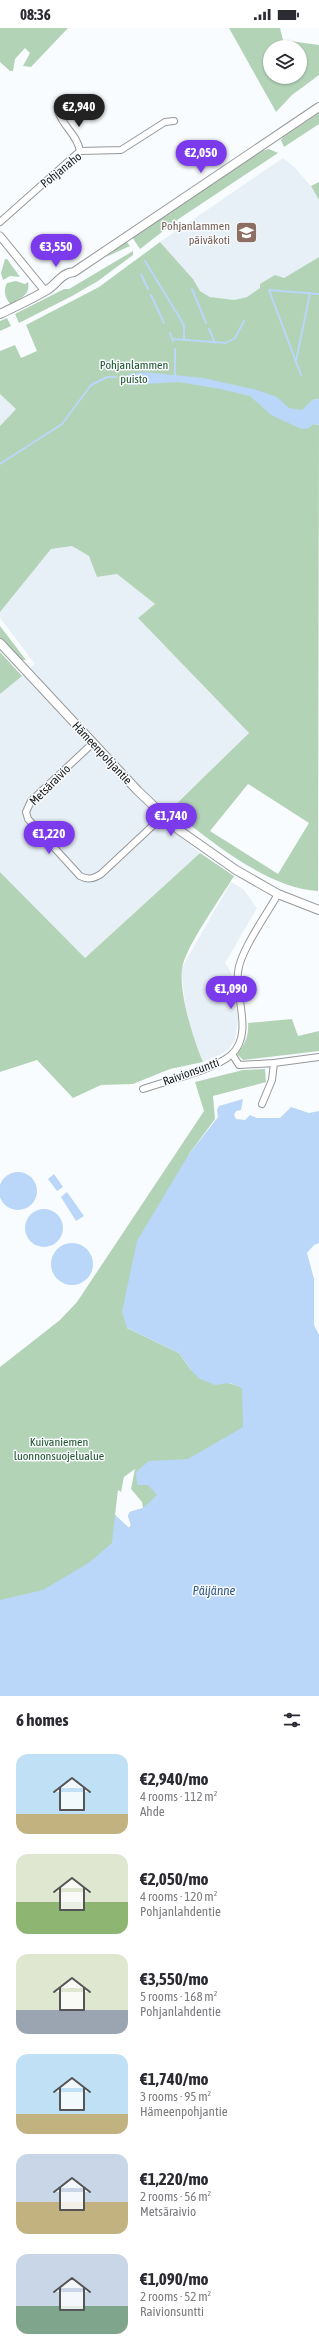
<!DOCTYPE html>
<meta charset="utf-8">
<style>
:root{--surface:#fff;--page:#f2f2f3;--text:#2b2b33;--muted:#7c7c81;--accent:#7c3aed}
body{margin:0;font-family:"Asap Condensed",sans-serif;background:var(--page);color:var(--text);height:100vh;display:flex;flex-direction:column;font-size:15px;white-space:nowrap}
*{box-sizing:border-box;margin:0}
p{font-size:13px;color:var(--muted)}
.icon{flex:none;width:22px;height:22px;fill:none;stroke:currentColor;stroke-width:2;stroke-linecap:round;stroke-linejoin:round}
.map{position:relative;height:1668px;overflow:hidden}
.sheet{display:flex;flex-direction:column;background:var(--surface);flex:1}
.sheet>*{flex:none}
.fabs{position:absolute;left:263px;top:12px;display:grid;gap:8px}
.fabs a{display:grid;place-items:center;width:44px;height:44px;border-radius:50%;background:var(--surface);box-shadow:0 1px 3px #0004;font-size:20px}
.price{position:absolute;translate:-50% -34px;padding:0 9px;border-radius:14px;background:var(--accent);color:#fff;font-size:13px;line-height:26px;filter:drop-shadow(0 1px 2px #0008)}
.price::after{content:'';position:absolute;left:50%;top:24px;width:12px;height:9px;margin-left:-6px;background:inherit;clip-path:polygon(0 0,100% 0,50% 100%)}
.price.current{background:#222;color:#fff}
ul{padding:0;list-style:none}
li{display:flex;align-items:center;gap:12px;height:100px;padding:0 16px}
li span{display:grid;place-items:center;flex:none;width:112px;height:80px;border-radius:12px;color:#555}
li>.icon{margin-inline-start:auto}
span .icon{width:48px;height:48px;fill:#fffc;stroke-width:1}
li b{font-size:17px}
h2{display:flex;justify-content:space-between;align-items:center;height:48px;padding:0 16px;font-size:17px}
.status{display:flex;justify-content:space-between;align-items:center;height:28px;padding:0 20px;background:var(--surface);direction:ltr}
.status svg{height:11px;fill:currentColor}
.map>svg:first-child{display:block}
</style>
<div class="status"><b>08:36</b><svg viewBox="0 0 49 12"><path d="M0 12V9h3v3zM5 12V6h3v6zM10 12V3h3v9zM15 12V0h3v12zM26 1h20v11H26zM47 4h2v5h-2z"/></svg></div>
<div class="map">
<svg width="319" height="1668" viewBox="0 0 319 1668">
<rect width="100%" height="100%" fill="#f9fcfe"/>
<path fill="#e7eff7" d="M283,130L294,139L311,158L319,172V229L284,250L260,260L247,269L234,272L210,269L200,263L193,251L160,214Z
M0,366L16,381L0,398Z
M72,518L90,528L97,549L117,546L155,576L138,590L249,705L159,792L200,825L85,930L0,844V666L35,636L0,590V584L51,521Z
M231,854L243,861L257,880L225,935L231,944L238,991L235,1012L229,1021L219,1027L203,1034L192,1007L185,976L181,941Z"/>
<path fill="#b3d3b7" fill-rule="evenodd" d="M0,0H68L31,39L23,38L30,25L25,20L15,31L13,43H10L0,34Z
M229,0H280L283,12L319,17V47L292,67L276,84ZM270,19H300V49H270Z
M319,85V96L284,119L281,112L283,109Z
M269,121L278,125L180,190L140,221L132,209L262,123Z
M319,154V172L311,158Z
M126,213L130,218L106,229Z
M160,214L193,251L200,263L210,269L234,272L247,269L260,260V256L275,247L284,250L319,229V371L312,372L314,396L319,397L318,863C269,861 208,812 171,781L249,705L138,590L155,576L117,546L97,549L89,528L72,518L51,521L0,584V398L16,381L0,366V323L15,317L21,330L37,323L26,297L99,259ZM248,756L309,795L278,846L210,803Z
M133,223V227L98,253L72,268L19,295L15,286L64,261H69Z
M5,231H7L20,249L10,248L3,252L1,245Z
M16,253L25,256L28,254C31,267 20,271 10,276C5,269 3,263 7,255Z
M7,290L11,298L0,303V293Z
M0,598L26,632H21L0,610Z
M0,624L22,648L0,666Z
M200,825L234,848C222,868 184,921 182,941C179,966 193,1010 203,1034L170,1041L133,1056L101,1057L73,1070L37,1032L0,1044V844L85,930Z
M292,991L298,1008L319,1003V1023L243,1032L237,1026C245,1016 249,1008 248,995Z
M265,1041L266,1054L213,1068L215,1091L189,1126L127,1300L179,1325L191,1342L276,1371L0,1643V1339L60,1292L77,1274L204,1083L195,1054L243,1042ZM135,1441L131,1461L142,1474L143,1480L130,1484L128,1488L131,1497L129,1500L115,1487L118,1462L121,1464L124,1449Z"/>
<path fill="#bad6f9" d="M144,344L203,350L257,362L277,369L289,380L302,382L312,372L319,371V397L314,396L307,401L299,400L271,387L250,368L220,361L179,354L129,357L127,349L129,346Z
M243,1071L241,1082L236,1083L234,1087L236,1091L245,1092L250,1087L257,1090H280L291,1079L309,1085L319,1083V1215L314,1217L307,1225L314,1251V1297L319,1307V1668H0V1572L43,1562L90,1534L112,1515L115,1487L129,1500L131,1497L128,1488L130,1484L143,1480L157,1467L148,1457H137L136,1444L149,1433L188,1431L243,1399L242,1360L230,1355L215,1357L200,1351L191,1342L179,1325L127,1300L122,1284L137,1213L189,1126L218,1089L217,1082L219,1078Z
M-1 1163a19 19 0 1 1 38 0a19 19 0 1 1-38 0Z
M54,1146L63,1159L57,1163L48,1151Z
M67,1164L84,1188L76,1193L61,1169Z
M25 1200a19 19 0 1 1 38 0a19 19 0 1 1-38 0Z
M51 1236a21 21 0 1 1 42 0a21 21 0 1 1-42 0Z"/>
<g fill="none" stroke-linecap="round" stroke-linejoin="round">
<path stroke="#bad6f9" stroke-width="2" d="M145,233L181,292L184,298V312
M141,246L148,261
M192,261L206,295
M151,267L164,295
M209,301L215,315
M170,305L173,313
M173,311L226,315L235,310L244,293
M296,333L310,265
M175,347V321
M301,347L269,262L319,266
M124,349H127
M0,436L62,396L91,357L107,349H116"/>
<defs>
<path id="minor" d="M58,83C63,99 77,106 80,123
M0,194L80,123L121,122L165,94L174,93
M93,715L31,773L26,784L28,791L80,848C88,852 93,851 101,846L163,788
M232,1026L239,1037L274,1035
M143,1061C166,1053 214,1042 231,1027C254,1006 235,970 238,944C240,923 267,886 278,866
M262,1076L272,1052L274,1035L319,1029"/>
<path id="tertiary" d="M0,208L45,263"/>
<path id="secondary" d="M0,286C16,278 32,271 47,262C57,256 61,245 74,244L319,79
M0,615L138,763L179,802L236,842L278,866L319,882"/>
</defs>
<use href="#minor" stroke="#96989a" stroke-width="8"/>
<use href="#tertiary" stroke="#96989a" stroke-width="9"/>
<use href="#secondary" stroke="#96989a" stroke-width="10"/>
<use href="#minor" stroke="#fff" stroke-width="6"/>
<use href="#tertiary" stroke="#fff" stroke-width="7"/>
<use href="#secondary" stroke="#fff" stroke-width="8"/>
</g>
<defs>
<symbol id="school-square" viewBox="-11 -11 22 22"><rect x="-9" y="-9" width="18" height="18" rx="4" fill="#8d6e63" stroke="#f9fcfe"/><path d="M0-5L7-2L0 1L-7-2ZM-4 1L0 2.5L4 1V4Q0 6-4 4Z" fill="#fff"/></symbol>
</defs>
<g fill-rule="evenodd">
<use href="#school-square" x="234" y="192" width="25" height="25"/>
</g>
<g text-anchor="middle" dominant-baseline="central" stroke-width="3" stroke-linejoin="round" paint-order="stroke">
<g font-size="12" fill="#1a1b1c" stroke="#f9fcfe">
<text transform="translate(61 142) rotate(-39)">Pohjanaho</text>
<text transform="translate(102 725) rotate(47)">Hämeenpohjantie</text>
<text transform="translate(50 757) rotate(-45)">Metsäraivio</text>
<text transform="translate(191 1044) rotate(-20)">Raivionsuntti</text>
</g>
<g font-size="12" fill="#785e54" stroke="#f9fcfe" text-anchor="end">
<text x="230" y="198">Pohjanlammen<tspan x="230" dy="14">päiväkoti</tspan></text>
</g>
<g font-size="12" fill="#21552d" stroke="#f9fcfe">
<text x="134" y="337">Pohjanlammen<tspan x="134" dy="14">puisto</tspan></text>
<text x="59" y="1414">Kuivaniemen<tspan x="59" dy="14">luonnonsuojelualue</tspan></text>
</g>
<g font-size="13" font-style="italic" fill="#325986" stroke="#f9fcfe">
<text x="214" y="1562">Päijänne</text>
</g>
</g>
</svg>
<div class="fabs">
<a><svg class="icon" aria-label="layers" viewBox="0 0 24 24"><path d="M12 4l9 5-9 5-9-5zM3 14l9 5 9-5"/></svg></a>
</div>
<b class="price current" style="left:79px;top:100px">€2,940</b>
<b class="price" style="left:201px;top:146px">€2,050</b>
<b class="price" style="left:56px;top:240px">€3,550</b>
<b class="price" style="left:171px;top:809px">€1,740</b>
<b class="price" style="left:49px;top:827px">€1,220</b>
<b class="price" style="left:231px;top:982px">€1,090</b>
</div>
<section class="sheet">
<h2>6 homes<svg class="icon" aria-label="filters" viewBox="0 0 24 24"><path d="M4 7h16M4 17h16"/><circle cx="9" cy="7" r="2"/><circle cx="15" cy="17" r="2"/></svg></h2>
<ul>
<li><span style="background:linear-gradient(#bfe0f5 75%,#c2b280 0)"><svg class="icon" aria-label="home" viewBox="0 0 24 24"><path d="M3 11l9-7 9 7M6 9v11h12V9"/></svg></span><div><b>€2,940/mo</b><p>4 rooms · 112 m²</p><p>Ahde</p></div></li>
<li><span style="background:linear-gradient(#dfe7d0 60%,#8fb573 0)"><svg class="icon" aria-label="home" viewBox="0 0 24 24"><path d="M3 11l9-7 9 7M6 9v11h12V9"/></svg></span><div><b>€2,050/mo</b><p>4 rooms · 120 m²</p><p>Pohjanlahdentie</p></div></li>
<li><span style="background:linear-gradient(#dfe7d0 70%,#9aa5b1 0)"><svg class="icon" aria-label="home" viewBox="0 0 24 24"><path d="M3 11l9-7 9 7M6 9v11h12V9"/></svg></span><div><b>€3,550/mo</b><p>5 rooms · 168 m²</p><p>Pohjanlahdentie</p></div></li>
<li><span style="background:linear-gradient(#bfe0f5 75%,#c2b280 0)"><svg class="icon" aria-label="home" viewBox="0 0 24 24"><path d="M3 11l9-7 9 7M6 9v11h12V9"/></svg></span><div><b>€1,740/mo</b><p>3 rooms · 95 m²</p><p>Hämeenpohjantie</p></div></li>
<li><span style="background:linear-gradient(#c9d6e8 60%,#c2b280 0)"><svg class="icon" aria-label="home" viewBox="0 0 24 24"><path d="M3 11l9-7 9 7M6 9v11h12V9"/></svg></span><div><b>€1,220/mo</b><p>2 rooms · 56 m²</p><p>Metsäraivio</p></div></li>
<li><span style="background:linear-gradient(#c9d6e8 65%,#7fa58c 0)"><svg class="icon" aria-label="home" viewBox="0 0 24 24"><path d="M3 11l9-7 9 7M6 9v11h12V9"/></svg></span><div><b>€1,090/mo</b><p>2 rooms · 52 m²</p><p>Raivionsuntti</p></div></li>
</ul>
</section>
